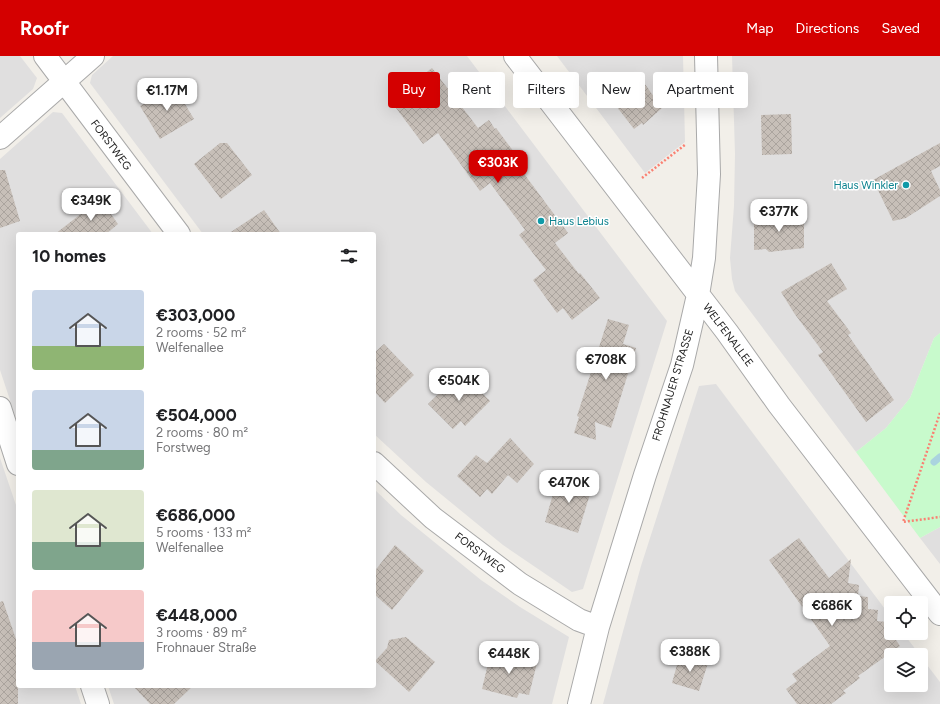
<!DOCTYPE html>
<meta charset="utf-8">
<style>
:root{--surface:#fff;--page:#f2f2f2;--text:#202124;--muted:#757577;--accent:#d40000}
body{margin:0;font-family:Figtree,sans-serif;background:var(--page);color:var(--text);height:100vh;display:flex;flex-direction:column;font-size:15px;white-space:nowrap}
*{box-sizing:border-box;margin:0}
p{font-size:13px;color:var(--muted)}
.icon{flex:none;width:22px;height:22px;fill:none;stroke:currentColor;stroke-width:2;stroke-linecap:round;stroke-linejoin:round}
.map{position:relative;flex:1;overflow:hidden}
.details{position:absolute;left:16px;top:176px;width:360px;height:456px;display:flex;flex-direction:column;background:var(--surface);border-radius:4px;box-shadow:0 4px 16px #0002}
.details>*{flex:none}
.hud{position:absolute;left:388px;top:16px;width:380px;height:36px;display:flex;gap:8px}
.buttons{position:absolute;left:884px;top:540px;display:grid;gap:8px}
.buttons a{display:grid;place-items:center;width:44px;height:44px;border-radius:4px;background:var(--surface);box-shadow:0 4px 16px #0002;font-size:20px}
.price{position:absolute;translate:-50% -34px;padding:0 9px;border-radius:8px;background:#fff;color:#222;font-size:13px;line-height:26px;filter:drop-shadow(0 1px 2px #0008)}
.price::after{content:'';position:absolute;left:50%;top:24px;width:12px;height:9px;margin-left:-6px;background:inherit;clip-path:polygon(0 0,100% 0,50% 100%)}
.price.selected{background:var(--accent);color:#fff}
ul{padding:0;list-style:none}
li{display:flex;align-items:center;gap:12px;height:100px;padding:0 16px}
li span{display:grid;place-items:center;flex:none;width:112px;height:80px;border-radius:4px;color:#555}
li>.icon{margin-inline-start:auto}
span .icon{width:48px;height:48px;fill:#fffc;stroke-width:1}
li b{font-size:17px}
h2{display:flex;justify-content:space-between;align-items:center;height:48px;padding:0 16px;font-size:17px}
.pill{padding:0 14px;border-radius:4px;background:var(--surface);box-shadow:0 4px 16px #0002;font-size:14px;line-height:36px}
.pill.selected{background:var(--accent);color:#fff}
header{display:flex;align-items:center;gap:24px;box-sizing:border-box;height:56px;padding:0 20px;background:var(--accent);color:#fff}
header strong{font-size:19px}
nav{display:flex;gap:22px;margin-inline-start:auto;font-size:14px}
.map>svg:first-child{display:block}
</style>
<header>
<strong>Roofr</strong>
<nav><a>Map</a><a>Directions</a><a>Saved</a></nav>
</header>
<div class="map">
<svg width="940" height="648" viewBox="0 0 940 648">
<defs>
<pattern id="building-cross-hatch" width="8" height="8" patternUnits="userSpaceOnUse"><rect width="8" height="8" fill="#c7bfb8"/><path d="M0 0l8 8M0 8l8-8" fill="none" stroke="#aba49e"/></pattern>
</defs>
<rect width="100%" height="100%" fill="#f2efe9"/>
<path fill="#e0dfdf" d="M0,0H20L37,22L33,33L0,62Z
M113,0H467L667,265L583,533L572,536L503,489L426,426L374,378V178H203L90,27L92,19Z
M557,0H683L685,86L645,117Z
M732,0H940V277L934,282L910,342L886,372L856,396L735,235L732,223L730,202L734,150L735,98Z
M53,56L62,57L153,178H18V368L0,314V103Z
M716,328L891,561V577H903L920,599H891V629H921V601L940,626V648H603L641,510L699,330Z
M0,402L18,455V630H75L81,648H0Z
M374,433L401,459L481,524L520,551L569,581L552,648H114L108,630H374Z
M940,471V508L920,482Z"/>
<path fill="#c8facc" d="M940,277V471L920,482L856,396L886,372L910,342L934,282Z"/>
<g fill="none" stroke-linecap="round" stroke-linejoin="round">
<path stroke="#aad3df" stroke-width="7" d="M934,406L940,401"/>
</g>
<path fill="url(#building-cross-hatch)" d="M432,12L478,72L489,64L495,73L496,72L520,104L519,105L525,113L522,115L568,177L555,187L579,218L580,217L600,242L572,264L563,252L557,257L533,224L546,214L519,179L525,174L490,127L480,135L438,77L423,88L390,44Z
M642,24L662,52L643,69L642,67L634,73L613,46L615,44L610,37L626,25L631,32Z
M174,30L194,63L160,83L140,50Z
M791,58L792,98L762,99L761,59Z
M220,87H227L252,119L221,143L194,108Z
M940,87V110L931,115L940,134V140L906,162L893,165L873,124Z
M0,114H5L20,165L0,172Z
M100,143L118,168L106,178H55Z
M264,154L281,178H228Z
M754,160H797V163H804V192L769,196L766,193L754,194Z
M831,207L847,233L827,245L851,277L848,279L894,344L866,366L818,299L823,296L794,257L781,236Z
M608,263L629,269L623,288L636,292L611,372L595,366L596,384L574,377L579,361L577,360Z
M384,288L414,319L385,347L374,335V297Z
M461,316L490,345L465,370L461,365L453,373L428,348Z
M510,382L534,408L517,427L508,419L492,438L487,433L480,441L457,420L476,399L487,407Z
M566,417L585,423L582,432L591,435L578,477L545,466L555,431L560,436Z
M799,482L829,522L851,503L848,527L859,529L858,540L868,541V553L878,554L877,565L887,566V578L896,579V584L900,590L858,620L860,622L843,635L846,637L831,648H797L786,633L797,625L792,618L830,590L769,504Z
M395,489L424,515L392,554L374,538V516Z
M3,545L18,589V648H0V546Z
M406,581L435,606L409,636L375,605L387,592L389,584Z
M491,595L537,607L529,639L519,637L517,642L482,633Z
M680,598L708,607L699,635L672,627Z
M133,630H193L174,648H150Z"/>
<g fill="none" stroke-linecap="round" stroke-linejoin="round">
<defs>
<path id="minor" d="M45,0L179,178
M515,0L727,276L779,349L940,558
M0,82L93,0
M0,352L18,408
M374,407L433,462L520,528L579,564L598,571
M92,630L98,648
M579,648L598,571L645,419L682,309L698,239L704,202L709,118L706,0"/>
</defs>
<use href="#minor" stroke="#a9a9a9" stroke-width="24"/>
<path stroke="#fa8072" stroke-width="2.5" stroke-dasharray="2 2" stroke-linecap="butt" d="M642,122L686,88
M940,357L903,466L940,461"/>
<use href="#minor" stroke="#fff" stroke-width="22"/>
</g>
<g fill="#0f9aa8" stroke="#fff" stroke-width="1.5">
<circle cx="906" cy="129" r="4"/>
<circle cx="541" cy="165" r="4"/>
</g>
<g text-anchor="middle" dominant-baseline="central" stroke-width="3" stroke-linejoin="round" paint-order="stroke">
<g font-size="11" fill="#222" stroke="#fff">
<text transform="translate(111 89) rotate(53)">FORSTWEG</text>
<text transform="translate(728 279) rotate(53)">WELFENALLEE</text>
<text transform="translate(673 329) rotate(-73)">FROHNAUER STRASSE</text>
<text transform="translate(480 497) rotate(37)">FORSTWEG</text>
</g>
<g font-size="11" fill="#0d838f" stroke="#fff" text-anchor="end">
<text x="898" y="129">Haus Winkler</text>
<text x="549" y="165" text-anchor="start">Haus Lebius</text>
</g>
</g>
</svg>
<div class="buttons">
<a><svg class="icon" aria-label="locate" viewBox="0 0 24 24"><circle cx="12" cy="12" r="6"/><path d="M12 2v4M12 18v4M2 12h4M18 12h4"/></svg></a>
<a><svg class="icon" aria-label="layers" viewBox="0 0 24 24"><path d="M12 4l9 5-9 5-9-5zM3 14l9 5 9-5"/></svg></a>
</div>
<b class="price" style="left:167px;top:56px">€1.17M</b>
<b class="price selected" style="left:498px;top:128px">€303K</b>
<b class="price" style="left:91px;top:166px">€349K</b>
<b class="price" style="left:779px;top:177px">€377K</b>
<b class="price" style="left:606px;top:325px">€708K</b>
<b class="price" style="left:459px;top:346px">€504K</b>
<b class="price" style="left:569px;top:448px">€470K</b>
<b class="price" style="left:832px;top:571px">€686K</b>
<b class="price" style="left:690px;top:617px">€388K</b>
<b class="price" style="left:509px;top:619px">€448K</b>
<div class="hud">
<a class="pill selected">Buy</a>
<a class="pill">Rent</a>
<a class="pill">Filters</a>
<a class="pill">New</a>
<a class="pill">Apartment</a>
</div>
<section class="details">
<h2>10 homes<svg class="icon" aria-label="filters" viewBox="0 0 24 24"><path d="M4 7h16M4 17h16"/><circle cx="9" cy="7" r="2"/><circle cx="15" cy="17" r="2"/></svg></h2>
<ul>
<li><span style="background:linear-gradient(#c9d6e8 70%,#8fb573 0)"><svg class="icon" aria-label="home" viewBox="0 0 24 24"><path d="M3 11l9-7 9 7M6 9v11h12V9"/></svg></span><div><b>€303,000</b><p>2 rooms · 52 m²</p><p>Welfenallee</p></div></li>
<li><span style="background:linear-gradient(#c9d6e8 75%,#7fa58c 0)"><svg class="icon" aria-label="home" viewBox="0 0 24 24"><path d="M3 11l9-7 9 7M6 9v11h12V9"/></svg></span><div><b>€504,000</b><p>2 rooms · 80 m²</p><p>Forstweg</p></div></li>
<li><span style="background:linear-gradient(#dfe7d0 65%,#7fa58c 0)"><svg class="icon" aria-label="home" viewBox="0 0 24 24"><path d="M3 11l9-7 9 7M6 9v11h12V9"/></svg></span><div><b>€686,000</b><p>5 rooms · 133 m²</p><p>Welfenallee</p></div></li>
<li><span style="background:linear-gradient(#f6c9c9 65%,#9aa5b1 0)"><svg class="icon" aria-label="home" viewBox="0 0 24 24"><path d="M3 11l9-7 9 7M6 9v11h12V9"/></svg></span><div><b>€448,000</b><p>3 rooms · 89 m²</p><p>Frohnauer Straße</p></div></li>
</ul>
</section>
</div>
